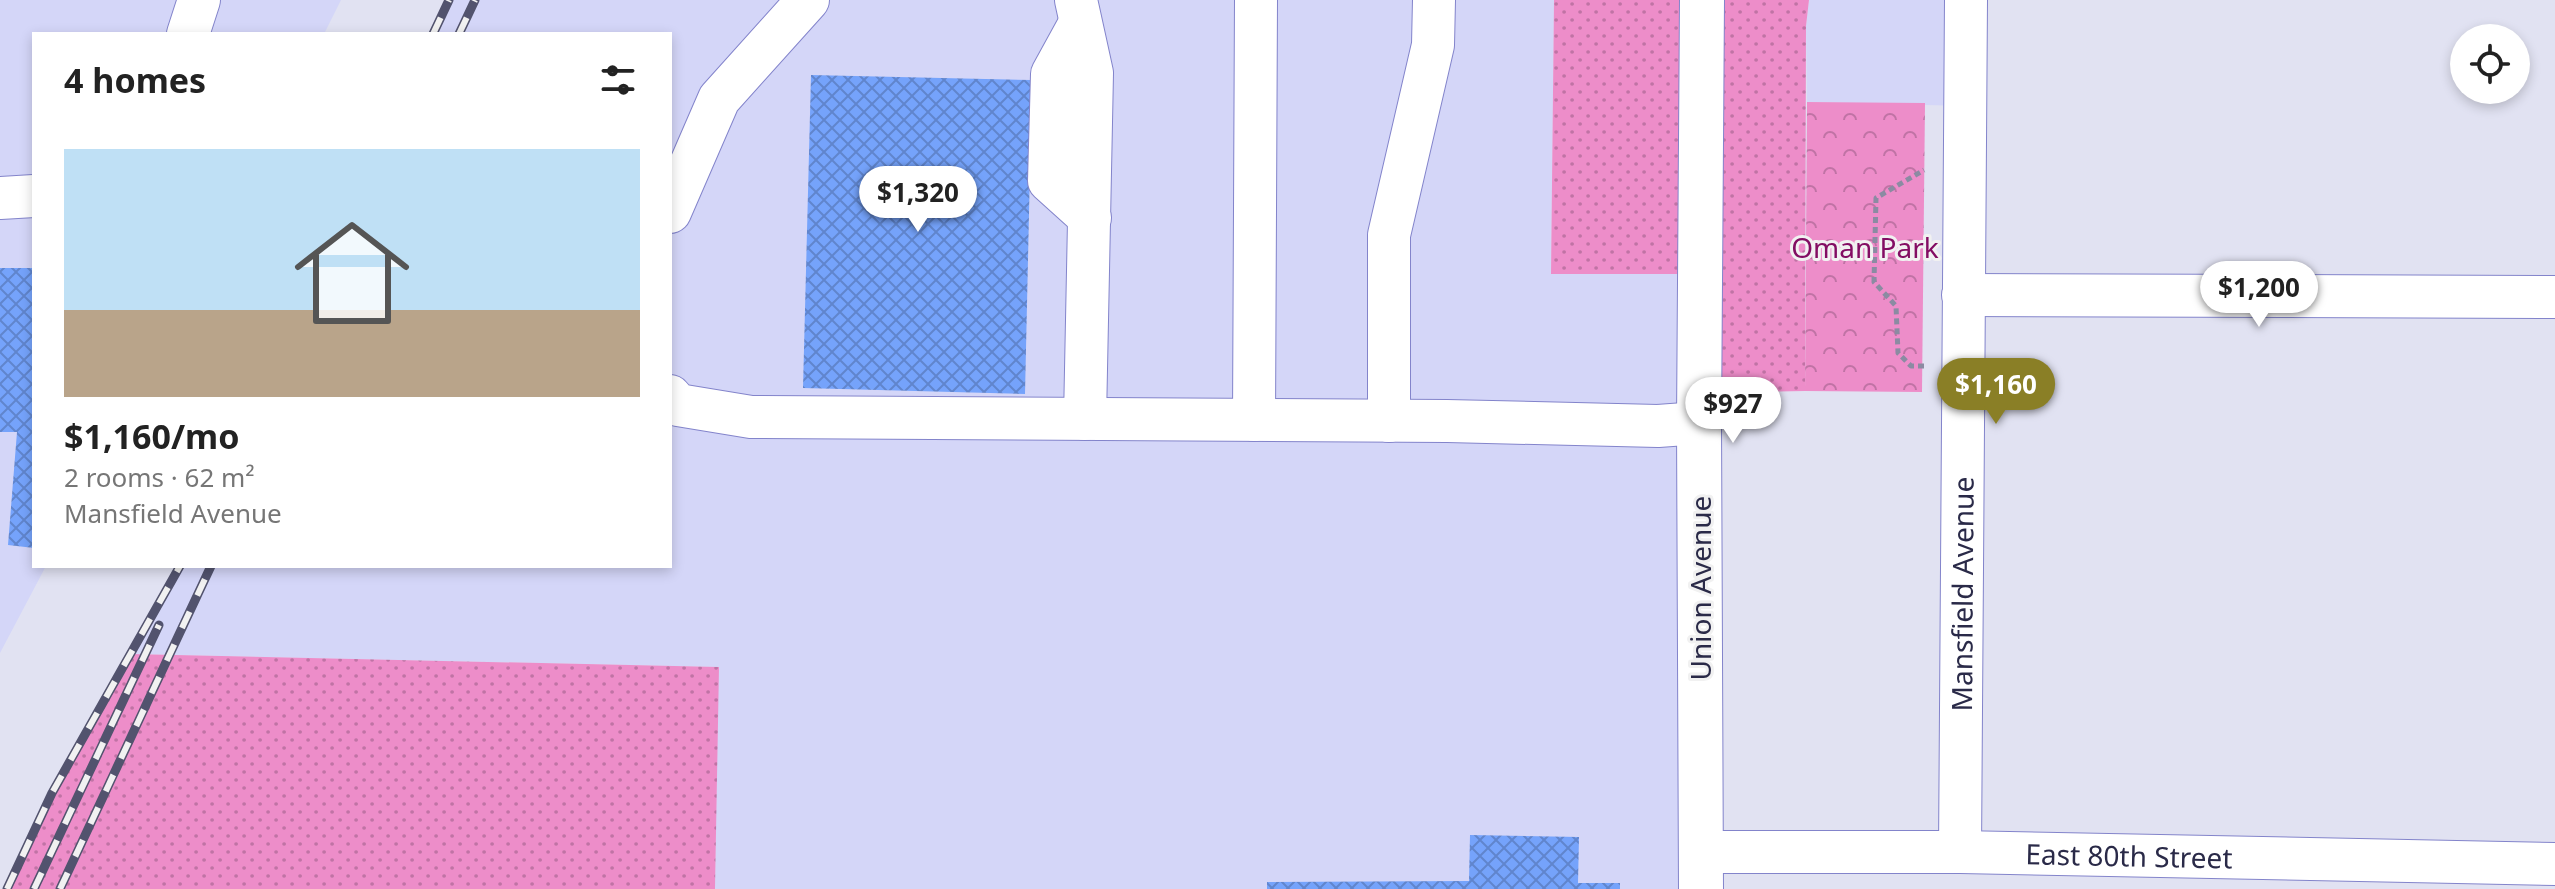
<!DOCTYPE html>
<meta charset="utf-8">
<style>
:root{--surface:#fff;--page:#f2f2f2;--text:#222;--muted:#767676;--line:#e0e0e0;--accent:#8a7f26}
body{margin:0;font-family:"Noto Sans",sans-serif;background:var(--page);color:var(--text);height:100vh;display:flex;flex-direction:column;font-size:30px;white-space:nowrap}
*{box-sizing:border-box;margin:0}
p{font-size:26px;color:var(--muted)}
.icon{flex:none;width:44px;height:44px;fill:none;stroke:currentColor;stroke-width:2;stroke-linecap:round;stroke-linejoin:round}
.map{position:relative;flex:1;overflow:hidden}
.drawer{position:absolute;left:32px;top:32px;width:640px;height:536px;display:flex;flex-direction:column;background:var(--surface);border-radius:0px;box-shadow:0 4px 12px #0003}
.drawer>*{flex:none}
.fabs{position:absolute;left:2450px;top:24px;display:grid;gap:16px}
.fabs a{display:grid;place-items:center;width:80px;height:80px;border-radius:50%;background:var(--surface);box-shadow:0 4px 12px #0003;font-size:40px}
.price{position:absolute;translate:-50% -68px;padding:0 18px;border-radius:28px;background:#fff;color:#222;font-size:26px;line-height:52px;filter:drop-shadow(0 2px 4px #0008)}
.price::after{content:'';position:absolute;left:50%;top:48px;width:24px;height:18px;margin-left:-12px;background:inherit;clip-path:polygon(0 0,100% 0,50% 100%)}
.price.current{background:var(--accent);color:#fff}
ul{padding:0;list-style:none}
li{display:grid;align-content:center;gap:16px;height:424px;padding:0 32px}
li+li{border-top:2px solid var(--line)}
li span{display:grid;place-items:center;height:248px;border-radius:0px;color:#555}
li>.icon{margin-inline-start:auto}
span .icon{width:144px;height:144px;fill:#fffc;stroke-width:1}
li b{font-size:34px}
h2{display:flex;justify-content:space-between;align-items:center;height:96px;padding:0 32px;font-size:34px}
.map>svg:first-child{display:block}
</style>
<div class="map">
<svg width="2555" height="889" viewBox="0 0 2555 889">
<defs>
<pattern id="grass-dots" width="8" height="8" patternUnits="userSpaceOnUse" patternTransform="scale(2)"><rect width="8" height="8" fill="#ed8dc9"/><path d="M2 2h.1M6 6h.1" fill="none" stroke="#c073a5" stroke-width="1.8" stroke-linecap="round"/></pattern>
<pattern id="park-crowns" width="20" height="18" patternUnits="userSpaceOnUse" patternTransform="scale(2)"><rect width="20" height="18" fill="#ed8dc9"/><path d="M2 6a3 3 0 1 1 6 0M12 15a3 3 0 1 1 6 0" fill="none" stroke="#c073a5"/></pattern>
<pattern id="building-cross-hatch" width="8" height="8" patternUnits="userSpaceOnUse" patternTransform="scale(2)"><rect width="8" height="8" fill="#75a3fb"/><path d="M0 0l8 8M0 8l8-8" fill="none" stroke="#6085cd"/></pattern>
</defs>
<rect width="100%" height="100%" fill="#e1e2f2"/>
<path fill="#d4d6f8" d="M0,0H341L324,34H34V566H46L0,653Z
M449,0H1554L1551,274H1701V889H715L718,667L130,654L180,566H670V34H433Z
M1809,0H1966L1965,106L1807,102L1806,26Z"/>
<path fill="url(#grass-dots)" d="M1554,0H1809L1806,26L1805,391L1701,393L1700,274H1551Z
M130,654L719,667L715,889H7L52,793Z"/>
<path fill="url(#park-crowns)" d="M1807,102L1925,103L1922,392L1805,391Z"/>
<path fill="url(#building-cross-hatch)" d="M811,75L1032,80L1025,394L803,388Z
M0,268H34V548L8,545L17,432H0Z
M1470,835L1579,837L1578,883H1620V889H1267V882L1469,881Z"/>
<g fill="none" stroke-linecap="round" stroke-linejoin="round">
<defs>
<g id="minor">
<path d="M1076,0L1092,73L1085,419"/>
<path d="M1080,23L1052,74L1049,181L1090,218"/>
<path d="M188,34L199,0"/>
<path d="M0,198L34,196"/>
<path d="M670,212L719,99L808,0"/>
<path d="M1963,295L2555,297"/>
<path d="M670,396L678,405L751,417L1447,421L1658,426L1699,423"/>
<path d="M1254,420L1256,0"/>
<path d="M1389,421V235L1433,45L1434,0"/>
<path id="s1" d="M1701,852H1960L2555,864"/>
<path id="s2" d="M1960,852L1966,0"/>
</g>
<path id="major" d="M1701,889L1699,423L1702,0"/>
</defs>
<use href="#minor" stroke="#8384cb" stroke-width="44"/>
<use href="#major" stroke="#8384cb" stroke-width="46"/>
<path stroke="#8b8ba2" stroke-width="5" stroke-dasharray="6 4" stroke-linecap="butt" d="M1924,366H1911L1898,353L1896,306L1874,282L1876,198L1924,170"/>
<use href="#minor" stroke="#fff" stroke-width="42"/>
<use href="#major" stroke="#fff" stroke-width="44"/>
<defs>
<path id="rail" d="M433,34L449,0
M459,34L475,0
M7,889L52,793L180,566
M34,889L159,625
M60,889L211,566"/>
</defs>
<use href="#rail" stroke="#52536e" stroke-width="9"/>
<use href="#rail" stroke="#f1f1f1" stroke-width="6" stroke-dasharray="18" stroke-linecap="butt"/>
</g>
<g text-anchor="middle" dominant-baseline="central" stroke-width="6" stroke-linejoin="round" paint-order="stroke">
<g font-size="28" fill="#830d63" stroke="#f1f1f1">
<text x="1865" y="247">Oman Park</text>
</g>
<g font-size="28" fill="#2a2a48" stroke="#f1f1f1">
<text transform="translate(1700 588) rotate(-90)">Union Avenue</text>
<text stroke="none"><textPath href="#s2" startOffset="258">Mansfield Avenue</textPath></text>
<text stroke="none"><textPath href="#s1" startOffset="428">East 80th Street</textPath></text>
</g>
</g>
</svg>
<div class="fabs">
<a><svg class="icon" aria-label="locate" viewBox="0 0 24 24"><circle cx="12" cy="12" r="6"/><path d="M12 2v4M12 18v4M2 12h4M18 12h4"/></svg></a>
</div>
<b class="price" style="left:918px;top:234px">$1,320</b>
<b class="price" style="left:2259px;top:329px">$1,200</b>
<b class="price current" style="left:1996px;top:426px">$1,160</b>
<b class="price" style="left:1733px;top:445px">$927</b>
<section class="drawer">
<h2>4 homes<svg class="icon" aria-label="filters" viewBox="0 0 24 24"><path d="M4 7h16M4 17h16"/><circle cx="9" cy="7" r="2"/><circle cx="15" cy="17" r="2"/></svg></h2>
<ul>
<li><span style="background:linear-gradient(#bfe0f5 65%,#b9a48a 0)"><svg class="icon" aria-label="home" viewBox="0 0 24 24"><path d="M3 11l9-7 9 7M6 9v11h12V9"/></svg></span><div><b>$1,160/mo</b><p>2 rooms · 62 m²</p><p>Mansfield Avenue</p></div></li>
</ul>
</section>
</div>
